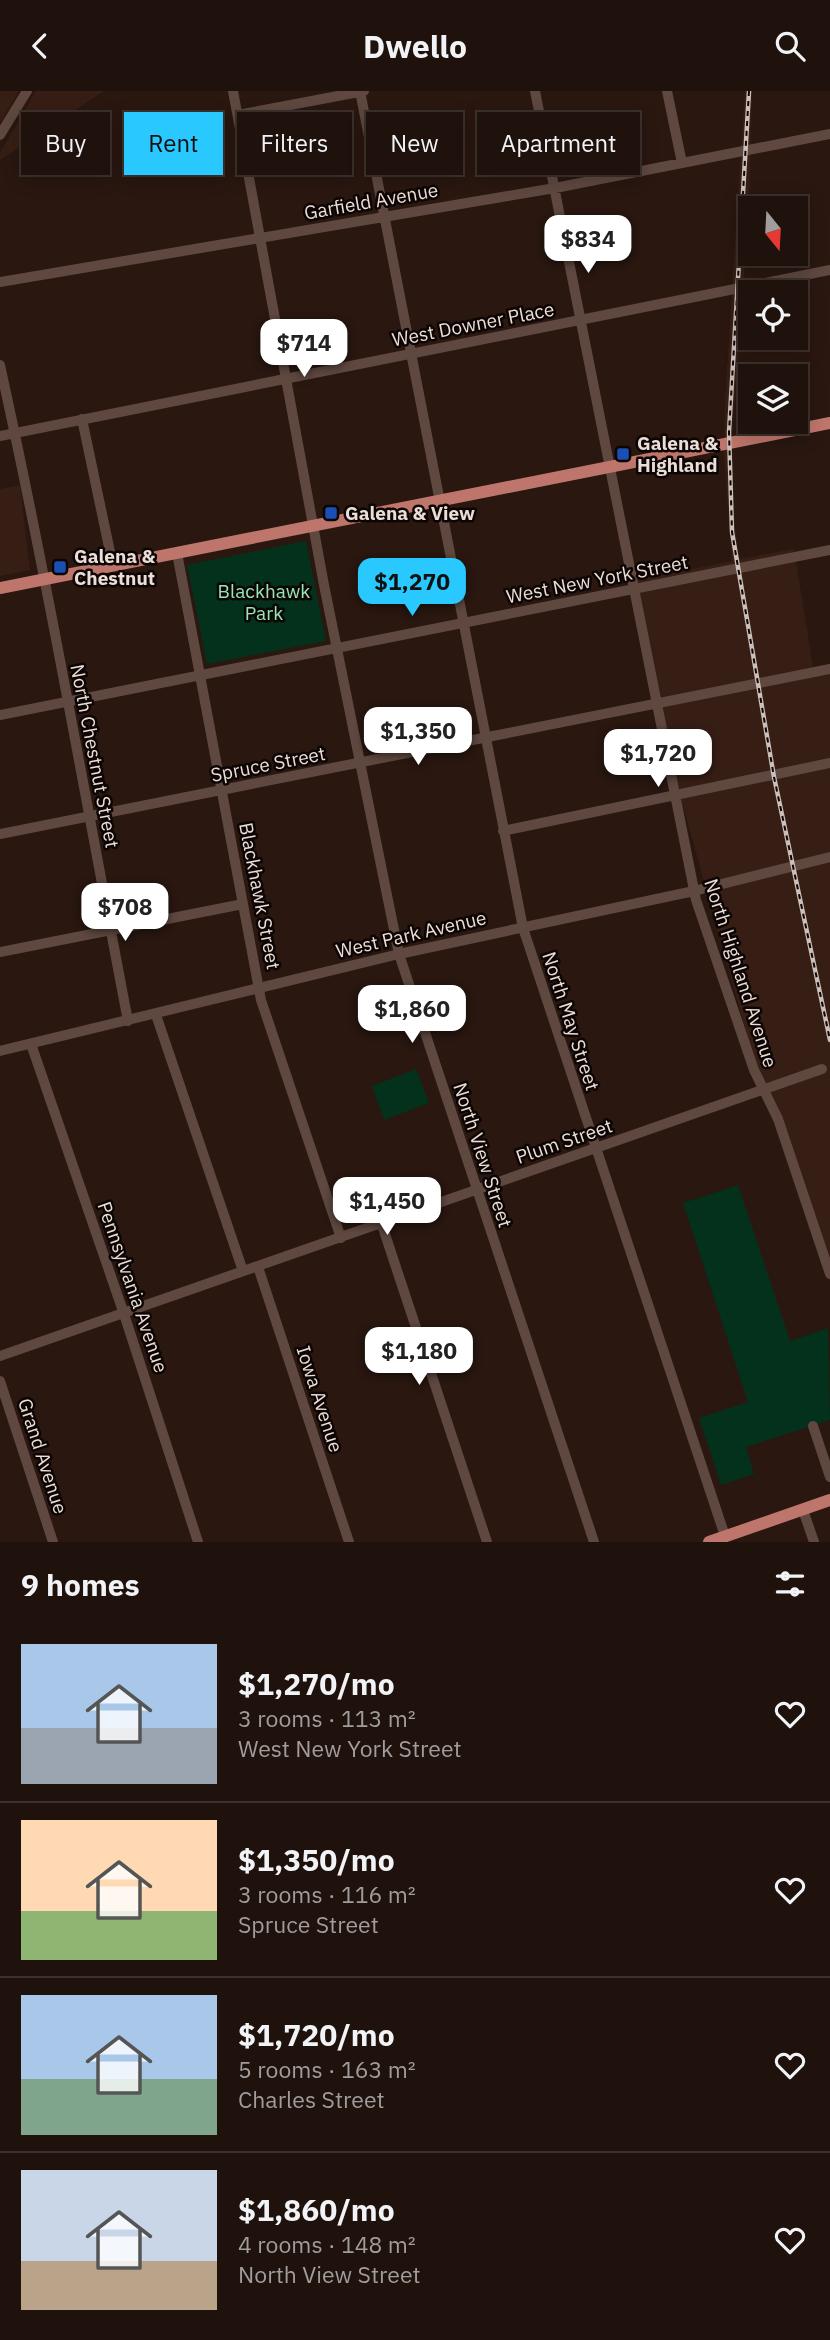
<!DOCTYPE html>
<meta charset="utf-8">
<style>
:root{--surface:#1f110c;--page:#2c1f1a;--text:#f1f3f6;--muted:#a19d9d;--line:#3c312d;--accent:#29c8ff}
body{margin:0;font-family:"IBM Plex Sans",sans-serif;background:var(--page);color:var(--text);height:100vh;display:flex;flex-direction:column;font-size:26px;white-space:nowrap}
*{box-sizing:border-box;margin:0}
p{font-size:23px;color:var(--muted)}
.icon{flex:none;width:38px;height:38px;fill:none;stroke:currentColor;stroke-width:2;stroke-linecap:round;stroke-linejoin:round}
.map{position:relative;height:1451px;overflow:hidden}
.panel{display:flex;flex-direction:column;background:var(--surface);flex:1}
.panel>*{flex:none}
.guide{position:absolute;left:21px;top:21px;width:789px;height:63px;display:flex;gap:14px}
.needle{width:46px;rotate:162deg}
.fabs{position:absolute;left:738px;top:105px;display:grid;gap:14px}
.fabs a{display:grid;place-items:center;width:70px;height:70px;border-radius:0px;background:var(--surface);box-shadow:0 4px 18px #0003,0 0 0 2px var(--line);font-size:35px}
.price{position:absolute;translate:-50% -60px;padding:0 16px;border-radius:14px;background:#fff;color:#222;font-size:23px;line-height:46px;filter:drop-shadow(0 2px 4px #0008)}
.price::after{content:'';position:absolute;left:50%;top:42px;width:21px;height:16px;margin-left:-10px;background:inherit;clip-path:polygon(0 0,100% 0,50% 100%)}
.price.selected{background:var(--accent);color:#111}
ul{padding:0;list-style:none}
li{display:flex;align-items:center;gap:21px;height:175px;padding:0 21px}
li+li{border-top:2px solid var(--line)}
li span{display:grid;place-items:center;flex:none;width:196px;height:140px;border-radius:0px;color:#555}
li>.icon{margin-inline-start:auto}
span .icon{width:84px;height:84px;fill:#fffc;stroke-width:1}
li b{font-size:30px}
h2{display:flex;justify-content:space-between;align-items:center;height:84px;padding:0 21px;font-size:30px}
.pill{padding:0 24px;border-radius:0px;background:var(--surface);box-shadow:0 4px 18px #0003,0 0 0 2px var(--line);font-size:24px;line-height:63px}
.pill.selected{background:var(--accent);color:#111}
header{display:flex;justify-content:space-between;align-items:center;height:91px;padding:0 21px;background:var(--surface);font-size:32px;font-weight:700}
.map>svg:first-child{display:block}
</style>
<header><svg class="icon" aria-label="back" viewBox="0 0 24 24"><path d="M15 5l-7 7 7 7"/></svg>Dwello<svg class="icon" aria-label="search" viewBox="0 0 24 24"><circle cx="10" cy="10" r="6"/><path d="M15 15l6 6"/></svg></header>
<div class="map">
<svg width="830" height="1451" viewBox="0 0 830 1451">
<rect width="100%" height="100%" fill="#291710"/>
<path fill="#371e14" d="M0,0H19L0,32Z
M36,0H104L0,69V62Z
M745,0H752L749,117L732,344L734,427L739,468L794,458L813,576L830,573V1183L758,983L678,697L637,489L732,470L724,362L725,310Z
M20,394L30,479L0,485V398Z"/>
<path fill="#04311b" d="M306,450L326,550L207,573L187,474Z
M416,978L429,1012L384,1029L372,995Z
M738,1094L790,1250L828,1237L830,1329L746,1356L754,1383L721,1394L699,1327L748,1311L683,1112Z"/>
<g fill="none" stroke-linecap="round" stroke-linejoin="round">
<path stroke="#5e4840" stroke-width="10" d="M233,0L324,494L399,863L594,1451
M360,0L523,837L725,1445
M535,0L696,809L754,979L778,1028L830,1183
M667,0L682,72
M238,24L364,0
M0,44L27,0
M0,191L555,97L830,43
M0,274C48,492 86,711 128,930
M82,328L113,475
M0,345L830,179
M177,462L261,909L341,1147
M0,624L830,459
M503,740L830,672
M0,743L830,578
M0,861L243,813
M156,924L243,1180
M31,953L124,1223L198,1451
M0,960L399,863L694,800L830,766
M381,1131L487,1451
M258,1176L349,1451
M0,1265L822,978
M0,1290L53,1451
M813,1335L830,1386
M803,1419L814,1451"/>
<path stroke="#be756c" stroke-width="12" d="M0,497L830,332
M709,1451L830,1409"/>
<defs>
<path id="rail" d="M749,0L729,341L732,441L774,686L830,949"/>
</defs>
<use href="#rail" stroke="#ccbeb8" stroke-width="4.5"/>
<use href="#rail" stroke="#0c0503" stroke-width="2" stroke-dasharray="5" stroke-linecap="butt"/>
</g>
<g fill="#1a4fb4" stroke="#0c0503" stroke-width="2.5">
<rect x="616" y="356" width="14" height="14" rx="3.5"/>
<rect x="324" y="415" width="14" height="14" rx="3.5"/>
<rect x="53" y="469" width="14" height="14" rx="3.5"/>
</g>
<g text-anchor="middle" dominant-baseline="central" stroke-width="5" stroke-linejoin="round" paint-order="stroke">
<g font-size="19" fill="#ebded8" stroke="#0c0503">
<text transform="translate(371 110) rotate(-10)">Garfield Avenue</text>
<text transform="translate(473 233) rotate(-11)">West Downer Place</text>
<text transform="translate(597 488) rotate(-11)">West New York Street</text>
<text transform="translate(95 665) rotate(79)">North Chestnut Street</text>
<text transform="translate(268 673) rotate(-11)">Spruce Street</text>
<text transform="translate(260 805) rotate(79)">Blackhawk Street</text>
<text transform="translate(411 843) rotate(-13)">West Park Avenue</text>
<text transform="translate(741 882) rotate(72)">North Highland Avenue</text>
<text transform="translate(571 930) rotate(72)">North May Street</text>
<text transform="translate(564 1050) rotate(-19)">Plum Street</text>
<text transform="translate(483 1064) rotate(72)">North View Street</text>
<text transform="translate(133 1196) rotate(71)">Pennsylvania Avenue</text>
<text transform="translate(320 1308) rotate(72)">Iowa Avenue</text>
<text transform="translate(43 1365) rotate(72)">Grand Avenue</text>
</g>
<g font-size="19" font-weight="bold" fill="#ebded8" stroke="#0c0503" text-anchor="start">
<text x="637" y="352">Galena &amp;<tspan x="637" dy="22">Highland</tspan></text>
<text x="345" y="422">Galena &amp; View</text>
<text x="74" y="465">Galena &amp;<tspan x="74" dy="22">Chestnut</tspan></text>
</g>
<g font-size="19" fill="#97e7b6" stroke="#0c0503">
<text x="264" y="500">Blackhawk<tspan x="264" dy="22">Park</tspan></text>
</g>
</g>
</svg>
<div class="fabs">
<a><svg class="needle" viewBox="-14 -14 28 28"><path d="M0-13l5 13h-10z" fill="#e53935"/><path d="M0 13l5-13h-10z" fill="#a19d9d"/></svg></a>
<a><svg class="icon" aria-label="locate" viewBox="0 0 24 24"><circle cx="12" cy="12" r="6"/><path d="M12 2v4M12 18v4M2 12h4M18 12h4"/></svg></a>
<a><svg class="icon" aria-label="layers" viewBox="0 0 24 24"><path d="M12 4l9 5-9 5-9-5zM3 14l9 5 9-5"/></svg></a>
</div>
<b class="price" style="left:588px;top:184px">$834</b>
<b class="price" style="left:304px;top:288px">$714</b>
<b class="price selected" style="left:412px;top:527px">$1,270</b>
<b class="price" style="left:418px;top:676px">$1,350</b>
<b class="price" style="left:658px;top:698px">$1,720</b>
<b class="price" style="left:125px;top:852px">$708</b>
<b class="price" style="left:412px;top:954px">$1,860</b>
<b class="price" style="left:387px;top:1146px">$1,450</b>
<b class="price" style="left:419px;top:1296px">$1,180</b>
<div class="guide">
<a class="pill">Buy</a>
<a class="pill selected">Rent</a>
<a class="pill">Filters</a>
<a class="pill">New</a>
<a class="pill">Apartment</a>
</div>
</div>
<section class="panel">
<h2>9 homes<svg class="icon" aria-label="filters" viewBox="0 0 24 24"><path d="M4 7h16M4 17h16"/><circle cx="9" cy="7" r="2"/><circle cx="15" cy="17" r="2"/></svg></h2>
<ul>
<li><span style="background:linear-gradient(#a9c7e8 60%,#9aa5b1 0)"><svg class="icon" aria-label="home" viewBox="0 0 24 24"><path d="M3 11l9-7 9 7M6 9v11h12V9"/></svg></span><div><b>$1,270/mo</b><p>3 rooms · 113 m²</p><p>West New York Street</p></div><svg class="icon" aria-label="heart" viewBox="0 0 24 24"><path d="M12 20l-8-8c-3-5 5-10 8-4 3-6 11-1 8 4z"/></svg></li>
<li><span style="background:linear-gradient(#ffd9b3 65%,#8fb573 0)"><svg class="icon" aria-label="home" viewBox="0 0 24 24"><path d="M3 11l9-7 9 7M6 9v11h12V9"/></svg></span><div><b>$1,350/mo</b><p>3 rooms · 116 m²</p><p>Spruce Street</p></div><svg class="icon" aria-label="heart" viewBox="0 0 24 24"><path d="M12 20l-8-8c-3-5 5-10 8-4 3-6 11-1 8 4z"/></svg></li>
<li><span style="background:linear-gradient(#a9c7e8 60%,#7fa58c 0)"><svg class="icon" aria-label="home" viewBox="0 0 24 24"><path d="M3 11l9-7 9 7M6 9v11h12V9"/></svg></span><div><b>$1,720/mo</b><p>5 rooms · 163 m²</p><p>Charles Street</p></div><svg class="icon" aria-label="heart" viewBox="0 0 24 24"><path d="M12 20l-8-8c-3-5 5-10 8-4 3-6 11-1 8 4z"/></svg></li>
<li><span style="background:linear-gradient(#c9d6e8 65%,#b9a48a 0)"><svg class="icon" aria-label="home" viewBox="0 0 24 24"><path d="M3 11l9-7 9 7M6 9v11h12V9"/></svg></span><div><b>$1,860/mo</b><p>4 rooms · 148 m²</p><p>North View Street</p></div><svg class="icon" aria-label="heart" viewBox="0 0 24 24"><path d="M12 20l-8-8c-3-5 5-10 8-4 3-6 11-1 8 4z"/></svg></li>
</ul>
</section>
